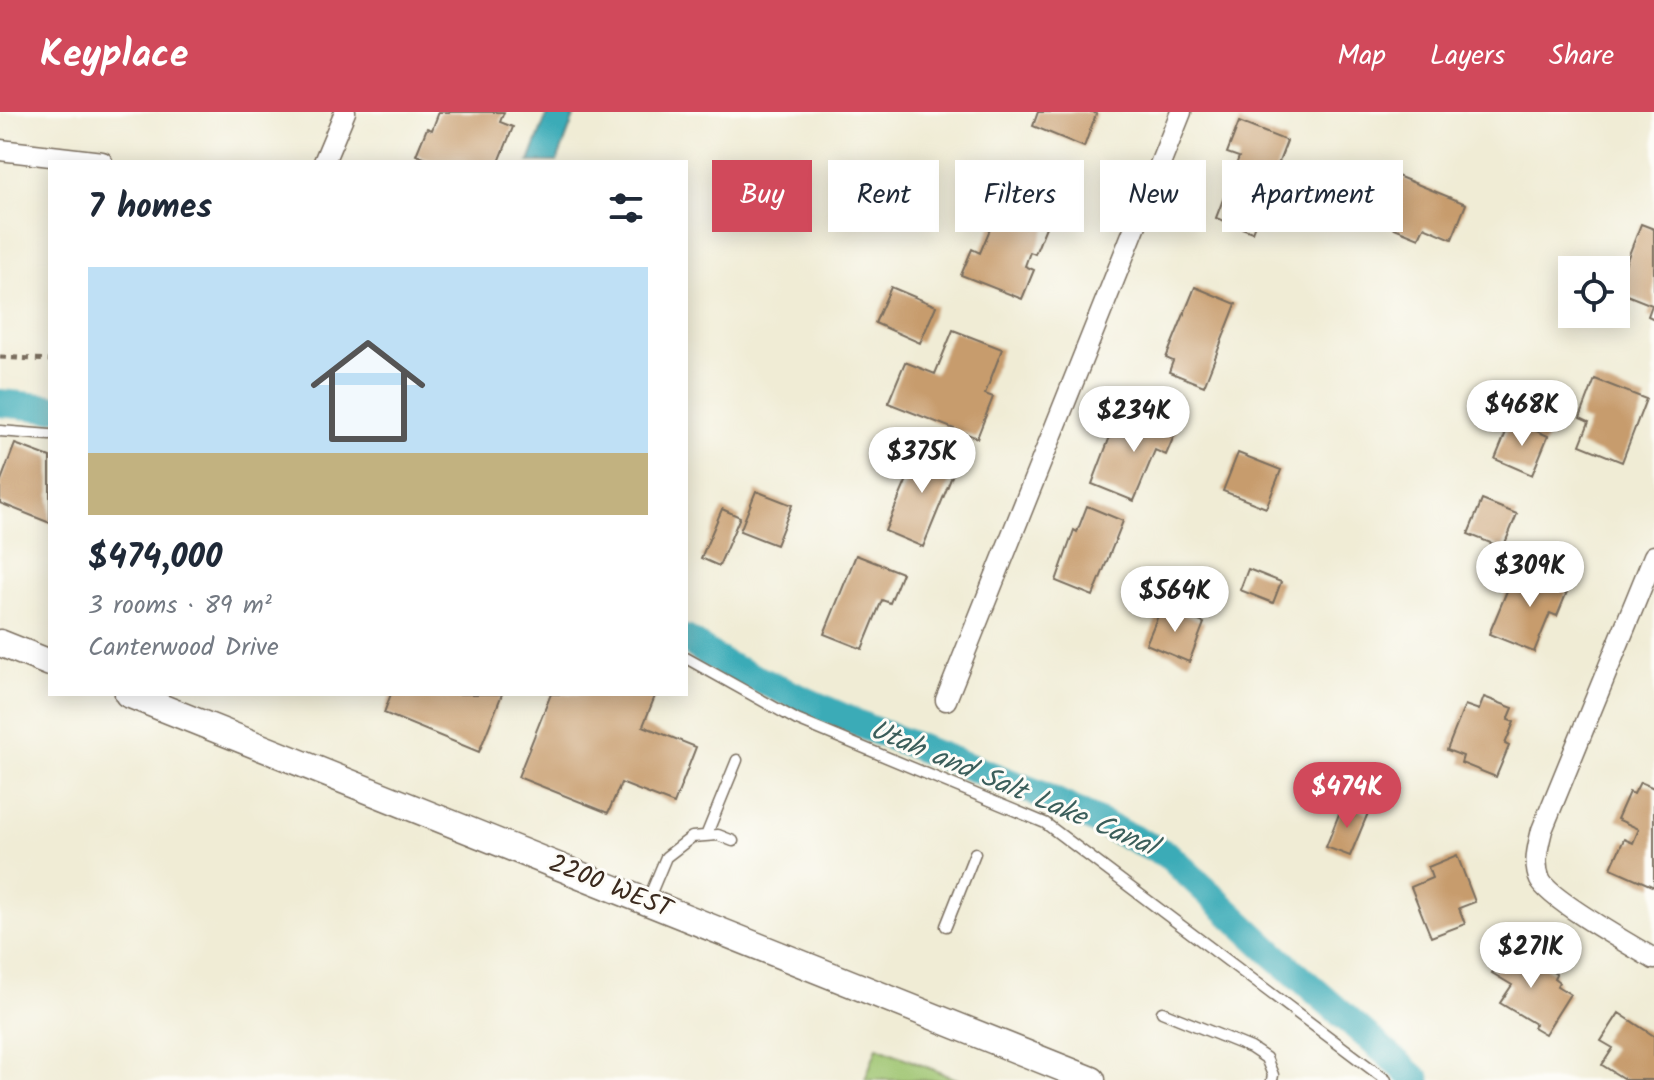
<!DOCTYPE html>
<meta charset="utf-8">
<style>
:root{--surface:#fff;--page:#f2f2f3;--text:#1f2937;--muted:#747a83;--accent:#d1495b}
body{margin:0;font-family:Kalam,sans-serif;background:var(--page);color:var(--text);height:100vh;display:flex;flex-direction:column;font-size:30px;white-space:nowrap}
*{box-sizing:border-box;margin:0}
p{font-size:26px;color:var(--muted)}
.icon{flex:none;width:44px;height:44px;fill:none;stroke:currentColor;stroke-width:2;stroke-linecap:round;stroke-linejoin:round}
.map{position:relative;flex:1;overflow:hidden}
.drawer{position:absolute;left:48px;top:48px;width:640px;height:536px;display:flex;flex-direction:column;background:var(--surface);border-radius:0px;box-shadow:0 4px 20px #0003}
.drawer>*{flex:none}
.top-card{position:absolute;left:712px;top:48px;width:760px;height:72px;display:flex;gap:16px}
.controls{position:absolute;left:1558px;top:144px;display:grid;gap:16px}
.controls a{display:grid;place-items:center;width:72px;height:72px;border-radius:0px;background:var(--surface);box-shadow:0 4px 20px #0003;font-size:40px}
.price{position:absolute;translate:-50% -68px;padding:0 18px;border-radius:28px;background:#fff;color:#222;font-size:26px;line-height:52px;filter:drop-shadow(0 2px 4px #0008)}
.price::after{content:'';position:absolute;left:50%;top:48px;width:24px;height:18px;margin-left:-12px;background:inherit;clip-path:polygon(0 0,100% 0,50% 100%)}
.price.selected{background:var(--accent);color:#fff}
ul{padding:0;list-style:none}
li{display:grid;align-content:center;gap:16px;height:424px;padding:0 40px}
li span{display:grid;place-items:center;height:248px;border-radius:0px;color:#555}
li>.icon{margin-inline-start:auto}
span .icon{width:144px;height:144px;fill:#fffc;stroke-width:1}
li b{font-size:34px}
h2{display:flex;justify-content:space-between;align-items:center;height:96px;padding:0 40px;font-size:34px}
.tag{padding:0 28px;border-radius:0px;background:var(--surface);box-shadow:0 4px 20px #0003;font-size:28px;line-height:72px}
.tag.selected{background:var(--accent);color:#fff}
header{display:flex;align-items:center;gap:48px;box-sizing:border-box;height:112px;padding:0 40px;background:var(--accent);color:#fff}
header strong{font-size:38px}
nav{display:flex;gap:44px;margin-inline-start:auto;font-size:28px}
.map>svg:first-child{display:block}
</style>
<header>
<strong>Keyplace</strong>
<nav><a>Map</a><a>Layers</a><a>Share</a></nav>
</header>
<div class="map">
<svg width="1654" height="968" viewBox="0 0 1654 968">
<rect width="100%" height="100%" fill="#fdfcf7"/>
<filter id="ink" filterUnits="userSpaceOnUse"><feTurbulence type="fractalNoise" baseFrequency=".0125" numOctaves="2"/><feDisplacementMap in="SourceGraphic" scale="16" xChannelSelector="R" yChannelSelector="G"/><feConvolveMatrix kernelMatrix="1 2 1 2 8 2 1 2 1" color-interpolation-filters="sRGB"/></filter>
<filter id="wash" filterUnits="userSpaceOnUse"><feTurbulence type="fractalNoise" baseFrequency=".006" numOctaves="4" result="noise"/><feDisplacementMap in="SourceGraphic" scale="32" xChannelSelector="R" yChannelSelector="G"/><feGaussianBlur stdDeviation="1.8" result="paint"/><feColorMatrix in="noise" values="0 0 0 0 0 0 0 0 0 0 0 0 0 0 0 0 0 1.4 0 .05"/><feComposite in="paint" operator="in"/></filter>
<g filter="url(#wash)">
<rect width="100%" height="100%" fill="#f0ecd5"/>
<path fill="#9ec46f" stroke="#6c7746" stroke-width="2" d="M877,935L959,968H865Z"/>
<path fill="#3aabb7" stroke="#3a6a6a" stroke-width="2" d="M548,0H561L574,5L557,50H529Z
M1507,276L1548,292L1540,311L1500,295Z"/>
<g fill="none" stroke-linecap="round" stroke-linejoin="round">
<path stroke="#3aabb7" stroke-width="28" d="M0,291L50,296
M686,527L726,553L868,616L1035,680L1168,743L1272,841L1417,968"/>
</g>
<g id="blocks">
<path fill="#c79c6d" d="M439,0H504L500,10L513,15L499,50H435L416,43L427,16L432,18Z
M1038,0H1093L1096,2L1084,35L1033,14Z
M1239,10L1287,29L1252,120L1216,106L1239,45L1227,41Z
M1390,61L1466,92L1452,127L1424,115L1419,126L1372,107Z
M1001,91L1048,110L1035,142L1030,140L1025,154L1034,158L1022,187L961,163L972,137L980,141Z
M1641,112L1654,117V207L1648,204L1652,193L1619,180L1625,164L1621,163Z
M891,175L936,194L920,231L875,211Z
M1195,175L1236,192L1204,274L1169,260L1173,249L1166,246Z
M953,218L1002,237L985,282L993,285L977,326L888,291L905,250L935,262Z
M1595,267L1646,287L1622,350L1580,333L1589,310L1580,306Z
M1139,295L1179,312L1166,343L1155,338L1134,389L1092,372L1111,322L1117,324L1119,319L1128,323Z
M1511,308L1548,324L1532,363L1495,347Z
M15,332L50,345V411L0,391V371Z
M922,332L959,347L923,435L885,419Z
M1238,341L1281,358L1266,396L1223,379Z
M756,379L792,393L776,433L740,419Z
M1482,388L1517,402L1503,436L1468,422Z
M1087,394L1123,409L1093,484L1056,469L1074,418L1077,420Z
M722,397L740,405L719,454L701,446Z
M856,443L902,461L890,491L882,488L862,537L824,522Z
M1531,454L1571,470L1557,504L1550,501L1534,540L1489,522L1509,474L1521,479Z
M1248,457L1281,470L1273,491L1240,478Z
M1162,494L1204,511L1189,550L1146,532Z
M391,582H502L479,640L384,601Z
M551,582H651L655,584L643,614L696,635L674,692L621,671L608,701L518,665Z
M1484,585L1513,596L1508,608L1514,610L1505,632L1509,634L1496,665L1461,651L1463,644L1447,638L1465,593L1479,598Z
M1640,670L1654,676V775L1611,756L1624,727L1633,731L1639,717L1617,707L1629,680L1634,682Z
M1343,692L1368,701L1350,744L1326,735Z
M1457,743L1475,790L1459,796L1465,812L1431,825L1411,775L1432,766L1428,755Z
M1507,837L1526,849L1528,845L1556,862L1554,866L1559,870L1557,874L1570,882L1545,922L1533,915L1535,912L1500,891L1512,873L1492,861Z
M1619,901L1654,924V968H1626L1602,953L1613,936L1601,929Z"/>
</g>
</g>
<g filter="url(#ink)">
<use href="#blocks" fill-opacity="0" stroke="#7a6e5e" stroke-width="2"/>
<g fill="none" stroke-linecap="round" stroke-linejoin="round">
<defs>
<path id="service" d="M0,319L50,323
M686,546L797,608L1045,711L1386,968
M706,724L737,648
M648,788L666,745L692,725L718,723L733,729
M946,814L975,741
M1162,900L1251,936L1266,946L1273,963L1272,968"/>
<path id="minor" d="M0,38L102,50
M324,50L345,0
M1654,444L1542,718C1538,734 1533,753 1540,768C1549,787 1632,834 1654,847
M946,588L1181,0"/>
<path id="tertiary" d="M0,531L50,551
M128,582L1092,968"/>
</defs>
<use href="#service" stroke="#7a6e5e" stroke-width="13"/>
<use href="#minor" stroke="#7a6e5e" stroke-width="23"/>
<use href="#tertiary" stroke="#7a6e5e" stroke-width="29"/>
<path stroke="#7a6e5e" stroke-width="5" stroke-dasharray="6 6" stroke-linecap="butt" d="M0,245L50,248"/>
<use href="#service" stroke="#fff" stroke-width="10"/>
<use href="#minor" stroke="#fff" stroke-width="20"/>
<use href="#tertiary" stroke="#fff" stroke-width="26"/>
</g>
</g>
<g text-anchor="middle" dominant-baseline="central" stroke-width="6" stroke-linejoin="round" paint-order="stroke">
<g font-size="26" fill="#3b2a1e" stroke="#fdfcf7">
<text transform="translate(610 775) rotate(22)">2200 WEST</text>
</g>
<g font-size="28" font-style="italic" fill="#3b5e5b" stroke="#fdfcf7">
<text transform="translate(1013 677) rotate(23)">Utah and Salt Lake Canal</text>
</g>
</g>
</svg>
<div class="controls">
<a><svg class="icon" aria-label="locate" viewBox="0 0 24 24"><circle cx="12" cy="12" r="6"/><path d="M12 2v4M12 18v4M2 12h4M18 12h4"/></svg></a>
</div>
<b class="price" style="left:1522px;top:336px">$468K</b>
<b class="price" style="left:1134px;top:342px">$234K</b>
<b class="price" style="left:922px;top:383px">$375K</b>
<b class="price" style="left:1530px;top:497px">$309K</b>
<b class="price" style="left:1175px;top:522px">$564K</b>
<b class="price selected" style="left:1347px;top:718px">$474K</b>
<b class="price" style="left:1531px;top:878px">$271K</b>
<div class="top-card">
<a class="tag selected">Buy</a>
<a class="tag">Rent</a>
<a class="tag">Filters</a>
<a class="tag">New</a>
<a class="tag">Apartment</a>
</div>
<section class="drawer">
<h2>7 homes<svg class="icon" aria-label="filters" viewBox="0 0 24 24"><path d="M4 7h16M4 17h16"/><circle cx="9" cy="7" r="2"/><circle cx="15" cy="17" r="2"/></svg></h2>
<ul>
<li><span style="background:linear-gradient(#bfe0f5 75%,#c2b280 0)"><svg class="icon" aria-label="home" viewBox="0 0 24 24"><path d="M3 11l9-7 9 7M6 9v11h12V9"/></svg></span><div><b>$474,000</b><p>3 rooms · 89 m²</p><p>Canterwood Drive</p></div></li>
</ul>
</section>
</div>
